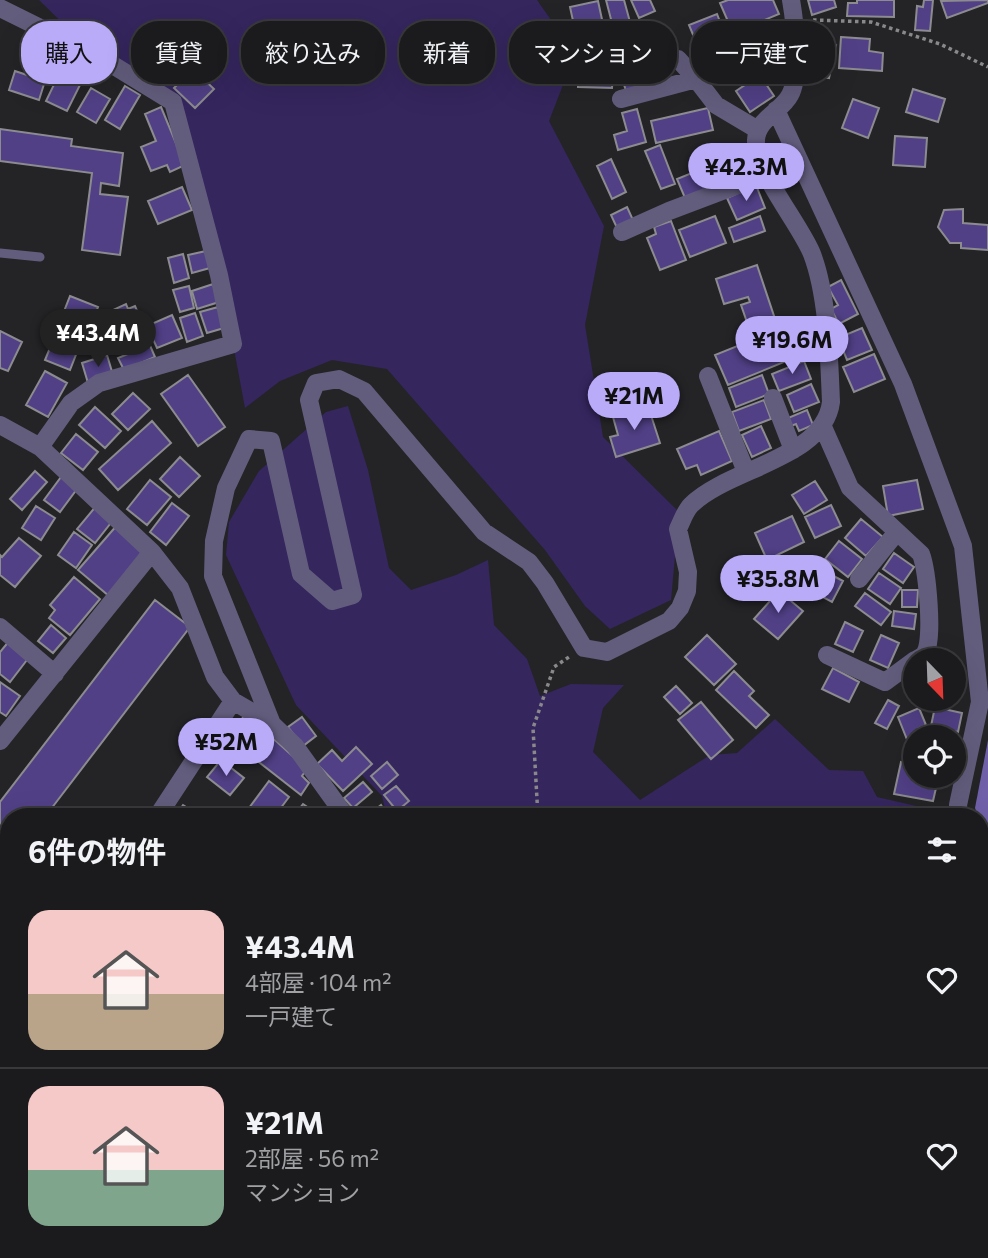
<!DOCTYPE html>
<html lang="ja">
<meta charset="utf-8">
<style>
:root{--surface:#1b1b1d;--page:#242426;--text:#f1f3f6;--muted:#a0a1a4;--line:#39393b;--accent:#b9abf7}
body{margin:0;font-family:Commissioner,"Noto Sans JP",sans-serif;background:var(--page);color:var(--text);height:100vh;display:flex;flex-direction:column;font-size:26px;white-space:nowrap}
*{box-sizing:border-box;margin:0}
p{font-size:23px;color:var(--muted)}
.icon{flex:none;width:38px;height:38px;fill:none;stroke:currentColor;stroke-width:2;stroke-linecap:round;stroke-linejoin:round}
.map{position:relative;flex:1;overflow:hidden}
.side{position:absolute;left:0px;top:808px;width:989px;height:450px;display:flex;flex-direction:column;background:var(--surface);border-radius:28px 28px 0 0;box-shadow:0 7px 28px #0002,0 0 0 2px var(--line)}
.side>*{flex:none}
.hud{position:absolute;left:21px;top:21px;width:947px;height:63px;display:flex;gap:14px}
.needle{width:46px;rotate:157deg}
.buttons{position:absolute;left:903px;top:648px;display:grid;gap:14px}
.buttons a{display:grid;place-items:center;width:63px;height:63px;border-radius:50%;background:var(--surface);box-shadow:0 7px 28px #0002,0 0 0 2px var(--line);font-size:35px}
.price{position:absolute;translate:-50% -60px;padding:0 16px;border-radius:24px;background:var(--accent);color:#111;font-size:23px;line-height:46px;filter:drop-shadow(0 2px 4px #0008)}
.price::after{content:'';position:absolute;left:50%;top:42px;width:21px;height:16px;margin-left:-10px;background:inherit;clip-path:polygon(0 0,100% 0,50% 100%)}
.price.selected{background:#222;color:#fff}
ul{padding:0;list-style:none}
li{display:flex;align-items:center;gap:21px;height:175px;padding:0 28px}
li+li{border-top:2px solid var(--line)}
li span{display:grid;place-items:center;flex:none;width:196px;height:140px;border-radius:21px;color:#555}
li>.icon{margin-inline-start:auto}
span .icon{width:84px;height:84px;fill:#fffc;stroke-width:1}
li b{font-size:30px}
h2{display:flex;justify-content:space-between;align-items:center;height:84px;padding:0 28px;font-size:30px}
.chip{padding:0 24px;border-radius:28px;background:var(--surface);box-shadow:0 7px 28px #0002,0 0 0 2px var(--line);font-size:24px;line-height:63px}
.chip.selected{background:var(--accent);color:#111}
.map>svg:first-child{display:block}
</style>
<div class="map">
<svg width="988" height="1258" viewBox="0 0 988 1258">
<rect width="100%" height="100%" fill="#242427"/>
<path fill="#2b2932" d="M980,1146L988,1153V1213L980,1228Z
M390,1250H969L965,1258H388Z"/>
<path fill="#35265e" d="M39,0H537L575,54L549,121L604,226L585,325L603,437L679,512L671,600L610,629L585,606L545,550L387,369L332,360L280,381L245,408L223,290L164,100L88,48Z
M348,406L368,470L389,568L411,590L456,575L488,560L494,625L527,659L540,696L571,684L624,685L603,708L593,752L640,800L710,755L737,753L775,719L829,770L863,771L877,797L938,811L940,817H387L382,796L296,705L226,555L229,522L259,471L326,412Z
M980,896L988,904V1085L980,1082Z
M403,1250H473L498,1258H401Z"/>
<path fill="#7060a9" d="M988,740V842L975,808Z"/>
<path fill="#514086" stroke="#8c8b8f" stroke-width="2" d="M606,0H624L630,22L613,27Z
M631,0H650L655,11L639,18Z
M728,0H773L779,14L733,33L720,3Z
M808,0H834L836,7L812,15Z
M857,0H894V17L847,16L848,3H857Z
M924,0H933L930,31L915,30L917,6L923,7Z
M988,0V3L947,18L941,1Z
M598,1L603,24L575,30L570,7Z
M717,14L728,42L701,54L689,25Z
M782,34L783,68L766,69L760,63L759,38Z
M841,37L870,39L869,51L883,53L882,71L839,68Z
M812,41L836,45L829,78L805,74Z
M51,45L63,50L50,78L24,66L32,48L47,55Z
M655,60L658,68L663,66L668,81L627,94L620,72Z
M579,61L614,62L612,88L578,87Z
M62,68L83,79L67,111L46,101Z
M193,69L214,89L195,108L174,88Z
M15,71L45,81L39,100L9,90Z
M760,75L774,96L750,112L736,91Z
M125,86L140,95L120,129L105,120Z
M91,88L110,99L96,123L77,112Z
M913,89L945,99L938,122L906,112Z
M853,99L879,108L868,138L842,128Z
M161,107L185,165L170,172L167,165L151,171L141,147L156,141L145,114Z
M708,108L713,130L656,143L651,121Z
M637,109L646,142L618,150L614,135L627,131L622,113Z
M0,129L72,139L71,146L123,153L119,186L101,183L100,194L128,197L120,255L82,250L92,173L0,161Z
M895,136L927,138L925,167L893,165Z
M660,145L675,184L661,189L645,151Z
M741,153L749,172L685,198L677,179Z
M611,159L626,192L612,199L597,166Z
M756,185L765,208L737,220L727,198Z
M182,187L192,210L158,224L148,201Z
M627,207L633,220L617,228L611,215Z
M963,209V223L988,225V250L961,248V243H950L938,227L944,210Z
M715,216L726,243L690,257L679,230Z
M760,216L765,231L734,242L729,228Z
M671,221L686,260L660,270L647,238L656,234L654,227Z
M206,251L210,268L192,273L188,255Z
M183,254L189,278L174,283L168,258Z
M757,265L775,319L749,328L741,305L750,302L748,297L724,304L716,279Z
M841,280L858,314L839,324L831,309L838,305L828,287Z
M213,284L219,302L197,309L192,291Z
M189,286L194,308L180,312L173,290Z
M70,296L98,307L82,348L54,337Z
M126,304L128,309L135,306L142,322L109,336L100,316Z
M218,307L224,328L207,333L200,312Z
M195,313L203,336L187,342L180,318Z
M172,315L182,338L157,348L147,326Z
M142,327L155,357L124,370L118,358L128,354L120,336Z
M862,328L872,350L847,360L838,338Z
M0,331L22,342L8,371L0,368Z
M772,332L784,362L728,385L715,355Z
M52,343L77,352L70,370L45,360Z
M874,354L885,379L854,392L843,367Z
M107,355L113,375L88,383L82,363Z
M804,361L811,379L779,391L772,374Z
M45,371L67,383L48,417L26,405Z
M188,375L225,427L198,446L161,394Z
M762,375L769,394L736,407L729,388Z
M811,384L819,402L794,412L787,395Z
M133,393L150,409L128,430L112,414Z
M764,400L771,419L739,431L732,412Z
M648,406L660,443L616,457L610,437L618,435L613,417Z
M95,407L121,431L105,448L79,425Z
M807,410L813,425L799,431L796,424L791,426L788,418Z
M152,421L171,443L118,490L99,469Z
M761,426L771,448L752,457L742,435Z
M719,431L732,461L701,475L697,465L686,469L677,449Z
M76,434L98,452L83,470L61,453Z
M180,457L200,476L179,497L160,479Z
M35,471L47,482L22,510L10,499Z
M64,473L80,485L60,512L44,500Z
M150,480L171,497L147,525L127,509Z
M917,480L923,509L888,516L883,486Z
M815,481L827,500L804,514L792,495Z
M172,503L189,516L166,545L150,532Z
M97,505L114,519L95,543L77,529Z
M831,505L841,526L815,538L805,517Z
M36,506L55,518L41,540L22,528Z
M792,516L804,542L767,560L755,533Z
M861,519L883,537L866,556L845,538Z
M118,524L147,551L109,596L78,570Z
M74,532L92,545L76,568L58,555Z
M19,538L41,556L15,587L0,575V555L2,557Z
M839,541L862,559L848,577L825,559Z
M894,553L914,567L903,583L883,569Z
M815,566L843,581L832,602L804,587Z
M879,573L901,588L890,604L868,589Z
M74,577L100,599L70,635L49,618L55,610L50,605Z
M902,590H918L917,607H902Z
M779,591L803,611L778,639L754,619Z
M865,593L891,612L881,625L855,606Z
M155,600L190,627L51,809L61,817H9V838L0,849V802Z
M894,611L916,614L914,629L892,626Z
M845,622L863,631L853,652L835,644Z
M51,625L66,638L53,653L38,641Z
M707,635L736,664L714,685L685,657Z
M881,635L899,643L888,668L870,660Z
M10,640L30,656L10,682L0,674V652Z
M833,668L859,682L849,702L822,689Z
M734,671L754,691L749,696L769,715L756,728L716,690Z
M0,682L20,696L6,716L0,712Z
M676,686L692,703L680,714L664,697Z
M888,700L899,706L887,729L875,723Z
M701,702L733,740L711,759L678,720Z
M935,707L962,713L958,732L931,726Z
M919,708L926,725L919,728L922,736L908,742L898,717Z
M247,712L268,727L265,731L307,769L302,776L309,783L301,795L228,738Z
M302,717L316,736L303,746L288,727Z
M356,747L372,764L343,791L317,764L332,750L342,761Z
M221,760L244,778L230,795L207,777Z
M387,762L398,775L382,789L371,776Z
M901,762L915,765V775H939L933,801L894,794Z
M269,781L289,797L274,817H262L249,808Z
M363,782L372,792L353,808L344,798Z
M396,786L409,801L397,811L384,795Z
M303,804L322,817H293Z
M183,805L202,817H175Z
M381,805L388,817H366Z
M9,953V986L0,980V965Z
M0,1011L9,1018V1049L6,1053L0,1048Z
M9,1060V1106L0,1117V1072Z
M980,1088L988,1089V1117L980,1115Z
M9,1146V1185L5,1190L0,1186V1152L2,1154Z
M0,1227L9,1234V1250H12L5,1258H0Z
M85,1250H99L111,1258H80Z
M106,1250H133L139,1254L136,1258H118Z
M141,1250H179L172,1258H152Z
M184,1250H208L219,1257L178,1258Z
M254,1250H296L290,1258H248Z
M802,1250H840L836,1258H797Z
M900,1250H942L938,1258H896Z"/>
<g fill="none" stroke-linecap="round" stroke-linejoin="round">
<path stroke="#89898b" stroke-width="3.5" stroke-dasharray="3.5 3.5" stroke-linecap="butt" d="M813,20L871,22L940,44L988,67
M538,817L533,728L554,667L569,657"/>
<path stroke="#635d7d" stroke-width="9" d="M0,253L40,257"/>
<path stroke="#635d7d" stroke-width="18" d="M0,8L103,59L173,102L219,275L233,344L99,383L71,403L40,447
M583,54L678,59L696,79
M621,99L696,79L716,105L758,130
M776,110L903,384L963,546L980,702L958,805L959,817
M622,232L669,211L767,174
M708,376L746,472
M773,398L793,450
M0,425L40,447L152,552L180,588L215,677L233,701L272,724L295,746L346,817
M823,427L850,488L921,554C927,570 934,639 925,653C923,656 919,658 916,660
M859,579L896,533
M0,627L55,674
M827,655L885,682L915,660
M272,724L213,576L214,541L226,488L249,439L271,441L301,574L332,601L353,595L309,400L316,383L339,379L364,391L484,532L529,562L545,583L584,648L607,652L669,621L680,608L687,591L688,572L678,529C682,521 685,511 691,505C728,468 824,459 831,402C829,357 828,296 812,254C800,224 754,170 756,140C757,119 782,111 790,95C801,75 795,23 791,0
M0,741L152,552
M157,817L233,701
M980,864L988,870
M0,1004L9,1010
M980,1137L988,1142
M0,1220L9,1227
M980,1244L988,1228
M38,1250L50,1258
M335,1250L346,1258
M375,1258L377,1250"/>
</g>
</svg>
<div class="buttons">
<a><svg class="needle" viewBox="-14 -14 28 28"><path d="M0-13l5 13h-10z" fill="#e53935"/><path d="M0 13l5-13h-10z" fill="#a0a1a4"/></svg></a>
<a><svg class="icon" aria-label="locate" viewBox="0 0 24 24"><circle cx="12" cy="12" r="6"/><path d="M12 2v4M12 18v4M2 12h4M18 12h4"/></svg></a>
</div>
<b class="price" style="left:746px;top:203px">¥42.3M</b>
<b class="price selected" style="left:98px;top:369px">¥43.4M</b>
<b class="price" style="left:792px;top:376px">¥19.6M</b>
<b class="price" style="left:634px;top:432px">¥21M</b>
<b class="price" style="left:778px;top:615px">¥35.8M</b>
<b class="price" style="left:226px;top:778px">¥52M</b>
<div class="hud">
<a class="chip selected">購入</a>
<a class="chip">賃貸</a>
<a class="chip">絞り込み</a>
<a class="chip">新着</a>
<a class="chip">マンション</a>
<a class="chip">一戸建て</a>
</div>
<section class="side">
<h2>6件の物件<svg class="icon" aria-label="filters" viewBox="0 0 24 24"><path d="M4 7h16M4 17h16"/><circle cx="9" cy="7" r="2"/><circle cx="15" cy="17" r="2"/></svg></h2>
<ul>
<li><span style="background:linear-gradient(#f6c9c9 60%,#b9a48a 0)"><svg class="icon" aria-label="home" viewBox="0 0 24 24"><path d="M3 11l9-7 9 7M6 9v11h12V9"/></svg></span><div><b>¥43.4M</b><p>4部屋 · 104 m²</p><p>一戸建て</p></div><svg class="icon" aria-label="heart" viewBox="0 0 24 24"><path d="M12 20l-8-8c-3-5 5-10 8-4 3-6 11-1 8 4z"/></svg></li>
<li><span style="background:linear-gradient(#f6c9c9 60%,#7fa58c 0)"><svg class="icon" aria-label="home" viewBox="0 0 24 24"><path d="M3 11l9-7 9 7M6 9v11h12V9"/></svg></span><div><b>¥21M</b><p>2部屋 · 56 m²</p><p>マンション</p></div><svg class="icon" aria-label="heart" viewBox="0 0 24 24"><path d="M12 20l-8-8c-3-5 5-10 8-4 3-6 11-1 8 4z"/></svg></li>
</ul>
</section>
</div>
